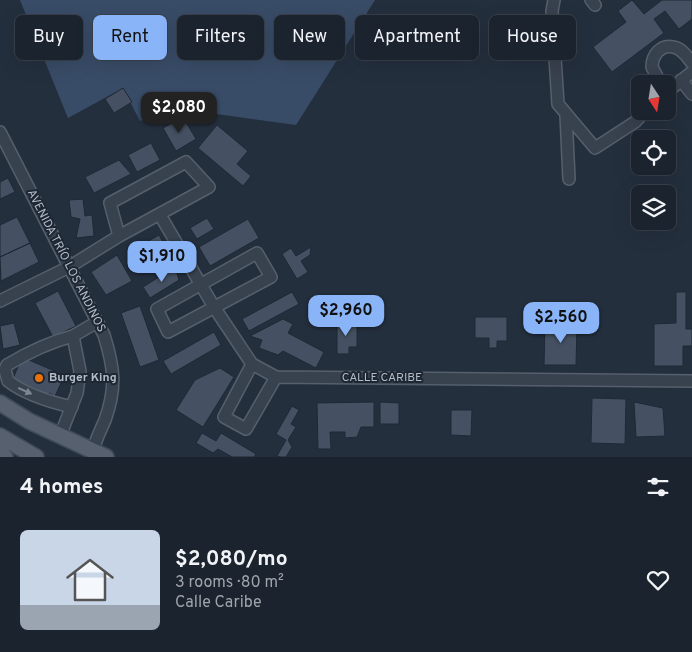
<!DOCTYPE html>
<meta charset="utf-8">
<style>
:root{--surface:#1b232e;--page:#242b36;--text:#f1f3f6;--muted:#a0a4aa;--line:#39404a;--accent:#8ab4f8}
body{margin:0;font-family:Overpass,sans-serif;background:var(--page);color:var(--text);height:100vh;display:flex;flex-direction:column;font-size:19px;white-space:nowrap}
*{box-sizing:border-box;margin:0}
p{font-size:16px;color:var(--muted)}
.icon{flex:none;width:28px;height:28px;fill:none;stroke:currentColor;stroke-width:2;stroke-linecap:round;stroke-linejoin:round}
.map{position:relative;height:457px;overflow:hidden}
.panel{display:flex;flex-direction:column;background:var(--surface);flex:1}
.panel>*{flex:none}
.guide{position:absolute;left:15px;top:15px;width:662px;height:45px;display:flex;gap:10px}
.needle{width:32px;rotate:168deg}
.controls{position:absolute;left:631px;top:75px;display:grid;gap:10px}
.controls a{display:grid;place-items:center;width:45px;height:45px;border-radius:8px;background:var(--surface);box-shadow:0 5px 20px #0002,0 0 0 1px var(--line);font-size:25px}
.price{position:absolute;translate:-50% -42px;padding:0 11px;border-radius:10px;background:var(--accent);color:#111;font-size:16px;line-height:32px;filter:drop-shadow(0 1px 2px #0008)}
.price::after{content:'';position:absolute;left:50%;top:30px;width:15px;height:11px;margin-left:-8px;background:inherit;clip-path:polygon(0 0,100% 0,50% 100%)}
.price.selected{background:#222;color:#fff}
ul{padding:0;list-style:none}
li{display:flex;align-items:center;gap:15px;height:125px;padding:0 20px}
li+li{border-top:1px solid var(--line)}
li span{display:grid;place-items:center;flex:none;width:140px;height:100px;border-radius:8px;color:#555}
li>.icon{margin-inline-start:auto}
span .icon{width:60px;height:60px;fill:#fffc;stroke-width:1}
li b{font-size:21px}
h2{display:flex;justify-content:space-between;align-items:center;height:60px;padding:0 20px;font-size:21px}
.tag{padding:0 18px;border-radius:8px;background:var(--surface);box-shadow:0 5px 20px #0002,0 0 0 1px var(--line);font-size:18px;line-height:45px}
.tag.selected{background:var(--accent);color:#111}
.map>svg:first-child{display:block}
</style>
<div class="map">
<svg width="692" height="457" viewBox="0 0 692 457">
<rect width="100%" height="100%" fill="#242f3e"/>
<path fill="#394c67" d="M20,0H375L296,125L180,109L140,121L123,88L68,118Z"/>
<path fill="#455162" stroke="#1f2835" d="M632,0L644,14L662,0H692V19L679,29L665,11L654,19L664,33L612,72L593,47L626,22L618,11Z
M123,88L132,102L114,113L105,99Z
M183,117L196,139L176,151L163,128Z
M217,125L248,151L237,164L251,176L243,186L198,148Z
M151,143L160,160L137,172L128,155Z
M119,160L131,174L94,193L85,177Z
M8,178L15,192L0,199V182Z
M83,199L85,216L92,215L94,236L76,238L80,219L71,217L69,200Z
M17,217L30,243L0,257V225Z
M207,218L214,229L197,239L190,228Z
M248,219L259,238L210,266L199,247Z
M159,235L172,258L147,274L133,250Z
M30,243L39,262L1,281L0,257Z
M311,247L310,255L301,261L308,272L297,279L282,254L291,248L296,256Z
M117,255L132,281L106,295L91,272Z
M175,267L179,280L150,298L143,287Z
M58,291L76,326L53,337L35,303Z
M292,292L299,304L249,331L242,319Z
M676,292H686V329H692V346H683V366H654V324L676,323Z
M140,306L159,360L140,367L121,313Z
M475,317H507V341H497V348H489V338H475Z
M283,319L293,324L288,333L324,352L316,368L283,351L278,355L259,348L262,340L250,336Z
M14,323L20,345L3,349L0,326Z
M337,323H357V347H349V354H337Z
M545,324H577L576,365H544Z
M214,332L221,345L171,374L163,361Z
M22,357L59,373L58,377L63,379L55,396L49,393L48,397L12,381Z
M220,368L234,377L203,427L176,410L195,380Z
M592,398L626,399L625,444L591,443Z
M374,402V427H361L357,437L345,438V432H330L331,449H318L317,403Z
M380,402L399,403V424H380Z
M634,402L663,408L665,436L636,437Z
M292,406L299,410L291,424L296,427L288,440L292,447L286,457H280L277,456L286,440L276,434Z
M451,410H472L471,436L451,435Z
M202,433L216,441L221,433L256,454L254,457H232L218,449L213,453L196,443Z"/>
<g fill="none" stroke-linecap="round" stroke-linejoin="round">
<defs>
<path id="minor" d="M554,0L552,11L558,104L595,148L635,122L645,111
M591,0L595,5
M681,80L692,94
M661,84L652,67C652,55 661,44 673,47C682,48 687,57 692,63
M668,91L692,72
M566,115L569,179
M0,132L104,335C114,367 117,387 105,420C100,432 93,444 92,457
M160,215L214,307L252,364L276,377L692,381
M257,253L271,277L168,332L157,309Z
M0,301L69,267L119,236L209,187L186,162L110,203L119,236
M252,364L224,417L246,429L276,377
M72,407C50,402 26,395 8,381L5,370L7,365C27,353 50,342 73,336
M60,436L77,393L80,371L73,336L97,322"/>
<path id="major" d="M0,403L29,421L106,457
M0,436L36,457
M0,452L5,457"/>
</defs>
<use href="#minor" stroke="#565f6c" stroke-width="14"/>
<use href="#major" stroke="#414a57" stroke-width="18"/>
<use href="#minor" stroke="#38414e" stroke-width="11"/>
<use href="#major" stroke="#56606e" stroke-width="15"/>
</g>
<defs><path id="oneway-solid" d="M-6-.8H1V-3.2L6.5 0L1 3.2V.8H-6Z" transform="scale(1.25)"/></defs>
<use fill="#7c8592" href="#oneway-solid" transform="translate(25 391) rotate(24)"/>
<circle fill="#e8710a" stroke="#1d2633" stroke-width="2" cx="39" cy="378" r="5"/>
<g text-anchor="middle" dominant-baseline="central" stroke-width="4" stroke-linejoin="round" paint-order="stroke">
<g font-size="12" fill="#b4bcc9" stroke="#1d2633">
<text transform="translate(66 261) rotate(63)">AVENIDA TRÍO LOS ANDINOS</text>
<text x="382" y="378">CALLE CARIBE</text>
</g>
<g font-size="12" font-weight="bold" fill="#b4bcc9" stroke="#1d2633" text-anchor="start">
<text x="49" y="378">Burger King</text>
</g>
</g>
</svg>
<div class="controls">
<a><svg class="needle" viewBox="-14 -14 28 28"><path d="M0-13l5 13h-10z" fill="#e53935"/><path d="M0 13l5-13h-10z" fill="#a0a4aa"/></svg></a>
<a><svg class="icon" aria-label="locate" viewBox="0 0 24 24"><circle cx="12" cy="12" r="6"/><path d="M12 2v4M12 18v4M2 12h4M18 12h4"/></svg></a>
<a><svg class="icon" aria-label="layers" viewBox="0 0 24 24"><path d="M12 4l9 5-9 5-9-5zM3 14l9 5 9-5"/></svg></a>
</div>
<b class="price selected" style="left:179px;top:134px">$2,080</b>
<b class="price" style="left:162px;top:283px">$1,910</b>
<b class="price" style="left:346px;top:337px">$2,960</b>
<b class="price" style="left:561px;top:344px">$2,560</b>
<div class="guide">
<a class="tag">Buy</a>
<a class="tag selected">Rent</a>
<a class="tag">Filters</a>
<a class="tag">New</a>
<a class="tag">Apartment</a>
<a class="tag">House</a>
</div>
</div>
<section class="panel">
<h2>4 homes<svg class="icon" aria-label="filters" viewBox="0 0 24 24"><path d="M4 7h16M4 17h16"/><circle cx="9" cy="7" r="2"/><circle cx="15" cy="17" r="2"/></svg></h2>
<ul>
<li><span style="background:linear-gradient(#c9d6e8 75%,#9aa5b1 0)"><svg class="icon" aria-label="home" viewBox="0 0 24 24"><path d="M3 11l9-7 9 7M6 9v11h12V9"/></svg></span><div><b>$2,080/mo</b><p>3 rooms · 80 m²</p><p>Calle Caribe</p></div><svg class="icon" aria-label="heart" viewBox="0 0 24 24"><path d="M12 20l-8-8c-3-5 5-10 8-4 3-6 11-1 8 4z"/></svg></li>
</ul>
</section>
